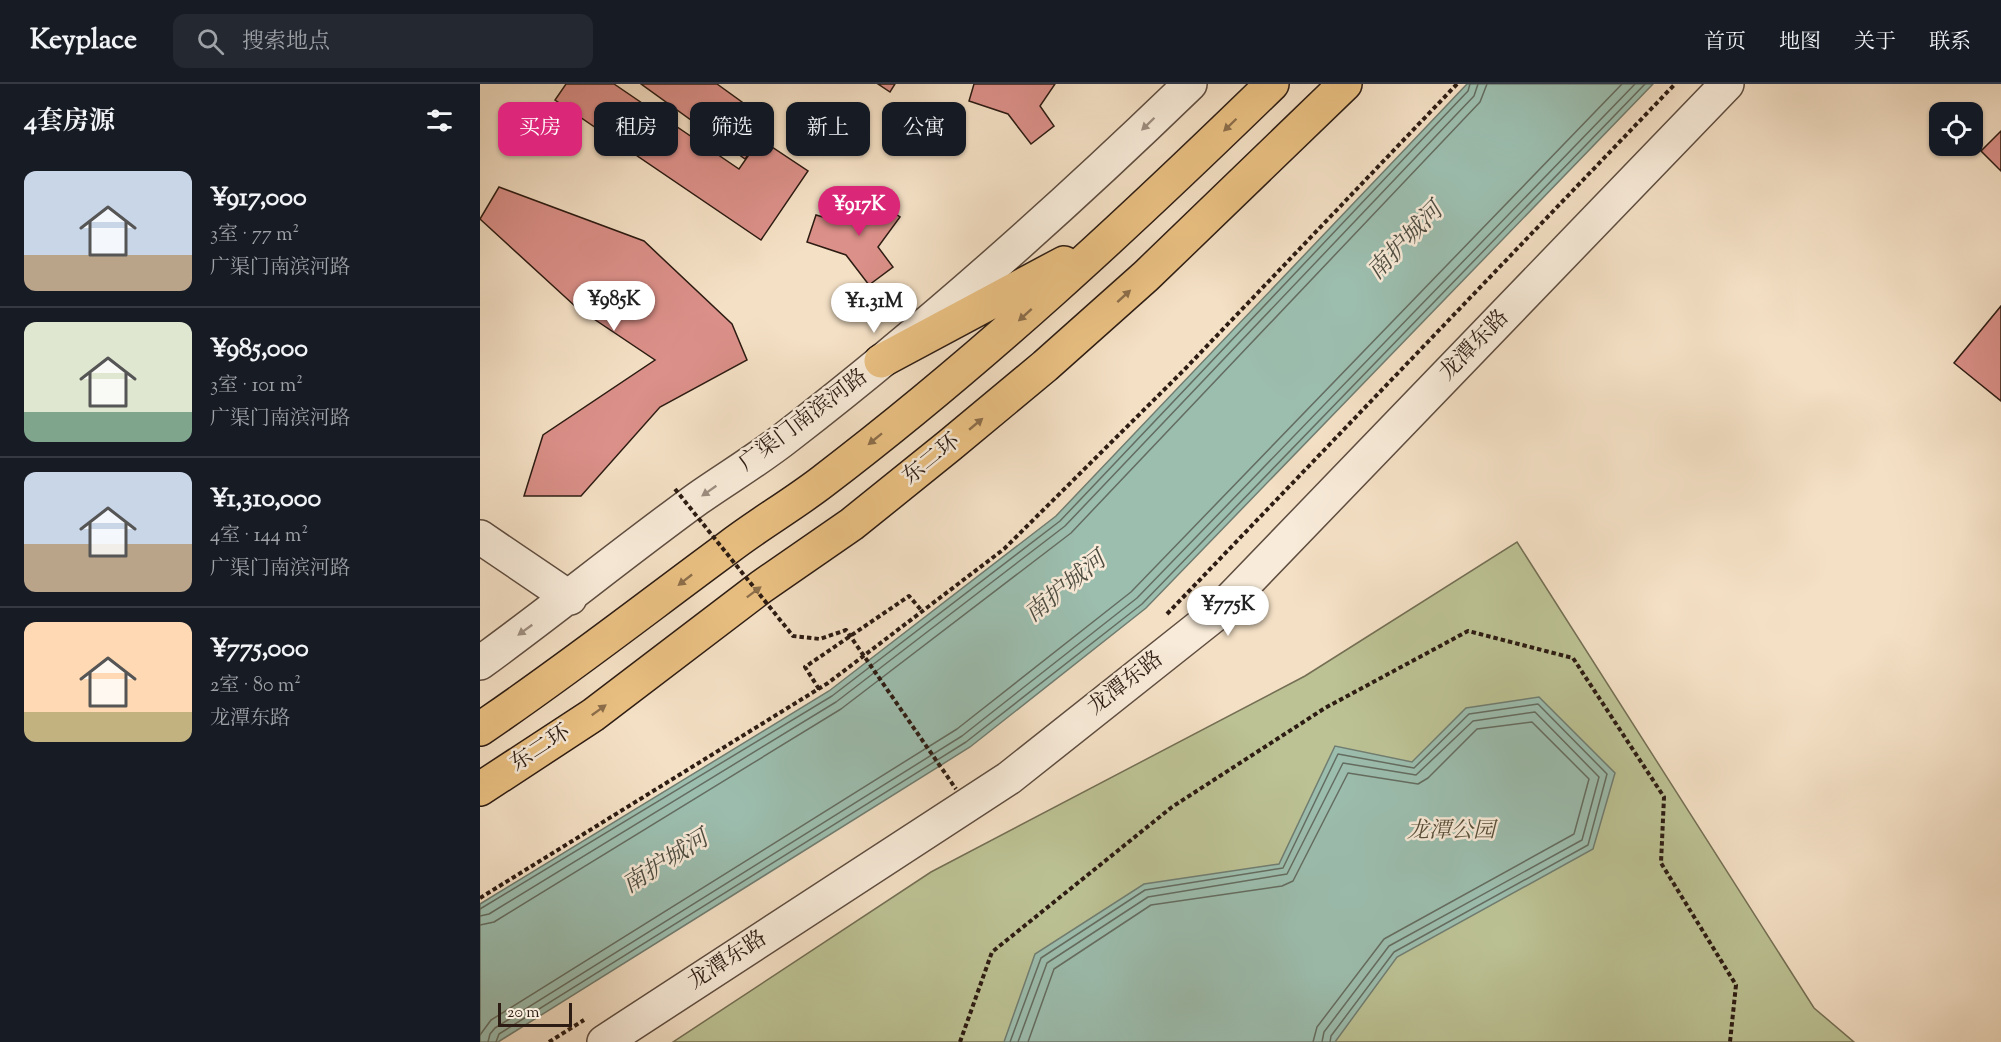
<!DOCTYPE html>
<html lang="zh">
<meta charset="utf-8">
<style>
:root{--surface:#171b24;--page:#242831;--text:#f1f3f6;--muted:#9ea1a6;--line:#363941;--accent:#db2777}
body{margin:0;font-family:"Sorts Mill Goudy","Noto Serif SC",serif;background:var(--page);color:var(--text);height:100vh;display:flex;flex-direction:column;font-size:22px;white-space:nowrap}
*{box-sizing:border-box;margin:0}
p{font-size:20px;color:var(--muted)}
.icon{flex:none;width:33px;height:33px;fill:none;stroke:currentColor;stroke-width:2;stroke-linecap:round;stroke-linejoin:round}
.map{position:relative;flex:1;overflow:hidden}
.sheet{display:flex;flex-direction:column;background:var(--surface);width:480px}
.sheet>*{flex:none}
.banner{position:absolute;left:18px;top:18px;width:570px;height:54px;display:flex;gap:12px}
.buttons{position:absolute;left:1449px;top:18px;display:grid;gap:12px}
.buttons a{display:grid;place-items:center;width:54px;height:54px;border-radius:12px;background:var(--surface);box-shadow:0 2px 4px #0004;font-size:30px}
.scale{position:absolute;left:18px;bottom:15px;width:74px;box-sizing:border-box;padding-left:6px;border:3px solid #2d1c13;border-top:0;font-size:16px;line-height:21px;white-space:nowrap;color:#2d1c13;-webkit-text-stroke:4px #f8ebd9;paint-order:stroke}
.price{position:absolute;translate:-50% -51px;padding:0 14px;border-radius:21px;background:#fff;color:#222;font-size:20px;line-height:39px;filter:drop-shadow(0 2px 3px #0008)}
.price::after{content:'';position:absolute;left:50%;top:36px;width:18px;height:14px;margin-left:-9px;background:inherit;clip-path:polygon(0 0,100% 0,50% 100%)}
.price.active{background:var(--accent);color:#fff}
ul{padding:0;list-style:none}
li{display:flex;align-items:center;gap:18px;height:150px;padding:0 24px}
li+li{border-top:2px solid var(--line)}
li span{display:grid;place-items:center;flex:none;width:168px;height:120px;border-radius:12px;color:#555}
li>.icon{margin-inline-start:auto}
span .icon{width:72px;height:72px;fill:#fffc;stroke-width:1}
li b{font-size:26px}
h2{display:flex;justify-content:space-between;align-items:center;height:72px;padding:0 24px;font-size:26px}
.chip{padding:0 21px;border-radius:12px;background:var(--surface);box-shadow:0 2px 4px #0004;font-size:21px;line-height:54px}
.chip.active{background:var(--accent);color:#fff}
header{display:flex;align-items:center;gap:36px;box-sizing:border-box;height:84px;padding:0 30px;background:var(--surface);border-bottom:2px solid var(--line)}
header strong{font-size:28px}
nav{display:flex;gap:33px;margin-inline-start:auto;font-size:21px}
.search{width:420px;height:54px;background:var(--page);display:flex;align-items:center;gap:15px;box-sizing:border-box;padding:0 21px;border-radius:12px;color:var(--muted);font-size:22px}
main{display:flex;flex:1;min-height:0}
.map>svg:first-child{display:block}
</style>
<header>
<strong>Keyplace</strong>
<div class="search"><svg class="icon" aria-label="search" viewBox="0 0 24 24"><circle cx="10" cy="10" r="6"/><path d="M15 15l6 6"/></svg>搜索地点</div>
<nav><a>首页</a><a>地图</a><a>关于</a><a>联系</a></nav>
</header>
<main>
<section class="sheet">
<h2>4套房源<svg class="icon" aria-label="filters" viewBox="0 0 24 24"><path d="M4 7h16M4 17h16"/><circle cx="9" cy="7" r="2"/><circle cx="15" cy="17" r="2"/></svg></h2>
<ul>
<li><span style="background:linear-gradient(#c9d6e8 70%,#b9a48a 0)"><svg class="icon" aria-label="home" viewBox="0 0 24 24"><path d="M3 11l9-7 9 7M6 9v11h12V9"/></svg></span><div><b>¥917,000</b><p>3室 · 77 m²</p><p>广渠门南滨河路</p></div></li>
<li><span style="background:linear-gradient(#dfe7d0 75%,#7fa58c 0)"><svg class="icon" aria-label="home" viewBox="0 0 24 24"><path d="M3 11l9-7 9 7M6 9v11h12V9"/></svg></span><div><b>¥985,000</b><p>3室 · 101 m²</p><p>广渠门南滨河路</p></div></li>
<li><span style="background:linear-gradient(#c9d6e8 60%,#b9a48a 0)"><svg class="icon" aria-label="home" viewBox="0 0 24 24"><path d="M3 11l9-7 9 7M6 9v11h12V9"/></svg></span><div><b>¥1,310,000</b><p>4室 · 144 m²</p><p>广渠门南滨河路</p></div></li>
<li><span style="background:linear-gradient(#ffd9b3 75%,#c2b280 0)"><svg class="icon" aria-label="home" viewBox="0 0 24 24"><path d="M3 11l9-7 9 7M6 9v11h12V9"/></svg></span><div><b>¥775,000</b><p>2室 · 80 m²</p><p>龙潭东路</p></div></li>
</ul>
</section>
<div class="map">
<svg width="1521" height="958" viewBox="0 0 1521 958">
<rect width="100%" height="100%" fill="#f4e0c5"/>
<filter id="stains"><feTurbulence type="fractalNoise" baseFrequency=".00333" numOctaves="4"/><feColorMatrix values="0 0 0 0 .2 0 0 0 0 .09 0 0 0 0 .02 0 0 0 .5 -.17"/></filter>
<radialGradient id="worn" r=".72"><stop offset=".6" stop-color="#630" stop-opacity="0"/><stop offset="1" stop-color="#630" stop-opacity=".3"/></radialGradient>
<path fill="#bcc294" stroke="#746f54" stroke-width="1.5" d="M1037,458L1334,924L1374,958H193L451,788L825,592Z"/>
<path fill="#9cbeaf" stroke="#707d71" stroke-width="1.5" d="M987,0H1173L666,524L490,663L18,958H0V820L349,607L576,432Z
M1059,613L1135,689L1113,765L917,873L855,958H524L555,870L664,800L799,780L855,662L932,678L986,624Z"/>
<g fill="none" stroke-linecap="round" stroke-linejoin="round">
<path stroke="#646d61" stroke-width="1.5" d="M0,825L352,612L580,437L988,7L990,0
M0,832L9,830L356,618L585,442L994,12L998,0
M0,841L14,838L361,625L591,449L1000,18L1007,0
M0,951L11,936L477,645L651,508L1142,0
M8,958L10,950L15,944L482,652L657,514L1155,0
M16,958L19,950L486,658L662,520L1165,0
M530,958L561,874L665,806L803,784L858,670L934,684L989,630L1058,620L1127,690L1108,761L914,868L851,952L850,958
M538,958L567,879L668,813L807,790L863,679L936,691L993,637L1055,628L1119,693L1102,756L909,862L844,948L842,958
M548,958L574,885L671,821L802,802L813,797L868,689L938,700L948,694L997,645L1052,638L1109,695L1094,750L904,855L837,943L833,958"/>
</g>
<path fill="#db9089" stroke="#2d1c13" stroke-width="1.5" d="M86,0H134L259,85L280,55L328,87L281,156L75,16Z
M161,0H237L291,39L265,75Z
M398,0H415L410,8Z
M494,0H575L560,22L574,42L551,60L528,30L489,17Z
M1521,47V87L1501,67Z
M19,103L164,157L252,240L267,276L180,323L101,412H44L63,351L175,276L96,223L0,135Z
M387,110L420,133L398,163L413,183L389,201L366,171L327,158L336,131L366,140Z
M1521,222V317L1474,279Z"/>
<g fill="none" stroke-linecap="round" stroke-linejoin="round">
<defs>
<path id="tertiary" d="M0,453L90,514
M0,579C73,526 144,468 217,415C247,394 279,375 308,352C449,243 582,124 710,0
M124,958L529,694L737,529L1247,0"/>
<path id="trunk" d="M401,277L584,179
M0,645C86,587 166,524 249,463C279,440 312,421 342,398C501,277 648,140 792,0
M0,705L113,631L281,503L372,440L470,361L565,282L666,192L865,0"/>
</defs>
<use href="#tertiary" stroke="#5f4d40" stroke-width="36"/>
<use href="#trunk" stroke="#2d1c13" stroke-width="36"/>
<path stroke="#2d1c13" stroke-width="4" stroke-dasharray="4.5 3" stroke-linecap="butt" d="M687,530L1195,0
M339,605L325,583L429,512L442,527
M0,814L348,599L524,465L704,286L977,0
M69,958L104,936
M480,958L512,868L692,723L845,624L988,547L1093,574L1184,713L1181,779L1256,901L1250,958"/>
<use href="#tertiary" stroke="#f8ebd9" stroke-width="33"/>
<use href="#trunk" stroke="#eac082" stroke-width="33"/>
<path stroke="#2d1c13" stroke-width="4" stroke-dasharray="4.5 3" stroke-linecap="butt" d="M195,405L313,552L340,555L366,546L476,705"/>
</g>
<defs><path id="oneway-solid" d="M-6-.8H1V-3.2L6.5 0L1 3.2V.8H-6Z" transform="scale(1.5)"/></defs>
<g fill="#9d8e80">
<use href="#oneway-solid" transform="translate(668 40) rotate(136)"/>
<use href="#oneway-solid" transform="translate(229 407) rotate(145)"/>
<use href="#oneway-solid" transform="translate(45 546) rotate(144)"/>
</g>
<g fill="#8c6e4a">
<use href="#oneway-solid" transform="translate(750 41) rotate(136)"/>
<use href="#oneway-solid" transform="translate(644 212) rotate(-42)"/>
<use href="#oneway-solid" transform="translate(545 231) rotate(138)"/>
<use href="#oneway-solid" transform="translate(496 340) rotate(-40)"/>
<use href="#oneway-solid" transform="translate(395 355) rotate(141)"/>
<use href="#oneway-solid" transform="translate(205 496) rotate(142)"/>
<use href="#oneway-solid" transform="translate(274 508) rotate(-37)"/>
<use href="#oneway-solid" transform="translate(119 626) rotate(-36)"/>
</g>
<g text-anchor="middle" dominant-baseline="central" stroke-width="5" stroke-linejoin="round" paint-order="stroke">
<g font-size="22" fill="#2d1c13" stroke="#f8ebd9">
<text transform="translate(995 262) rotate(-46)">龙潭东路</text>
<text transform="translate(324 337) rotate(-37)">广渠门南滨河路</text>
<text transform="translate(452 376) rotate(-39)">东二环</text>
<text transform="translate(646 600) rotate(-38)">龙潭东路</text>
<text transform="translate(61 665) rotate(-33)">东二环</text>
<text transform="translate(248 877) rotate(-33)">龙潭东路</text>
</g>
<g font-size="22" font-style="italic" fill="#584e3a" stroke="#f8ebd9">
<text x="971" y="748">龙潭公园</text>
</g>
<g font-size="24" font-style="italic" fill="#4e4d42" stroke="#f8ebd9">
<text transform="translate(926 158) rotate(-46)">南护城河</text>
<text transform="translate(586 504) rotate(-39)">南护城河</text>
<text transform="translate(186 779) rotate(-32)">南护城河</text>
</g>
</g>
<rect width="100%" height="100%" filter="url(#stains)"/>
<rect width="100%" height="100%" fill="url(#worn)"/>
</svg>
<div class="buttons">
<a><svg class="icon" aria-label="locate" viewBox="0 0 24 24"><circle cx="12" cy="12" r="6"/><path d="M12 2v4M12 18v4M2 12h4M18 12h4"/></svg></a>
</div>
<div class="scale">20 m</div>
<b class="price active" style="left:379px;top:153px">¥917K</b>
<b class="price" style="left:134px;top:248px">¥985K</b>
<b class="price" style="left:394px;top:250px">¥1.31M</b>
<b class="price" style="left:748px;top:553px">¥775K</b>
<div class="banner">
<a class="chip active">买房</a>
<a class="chip">租房</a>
<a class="chip">筛选</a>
<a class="chip">新上</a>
<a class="chip">公寓</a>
</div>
</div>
</main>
